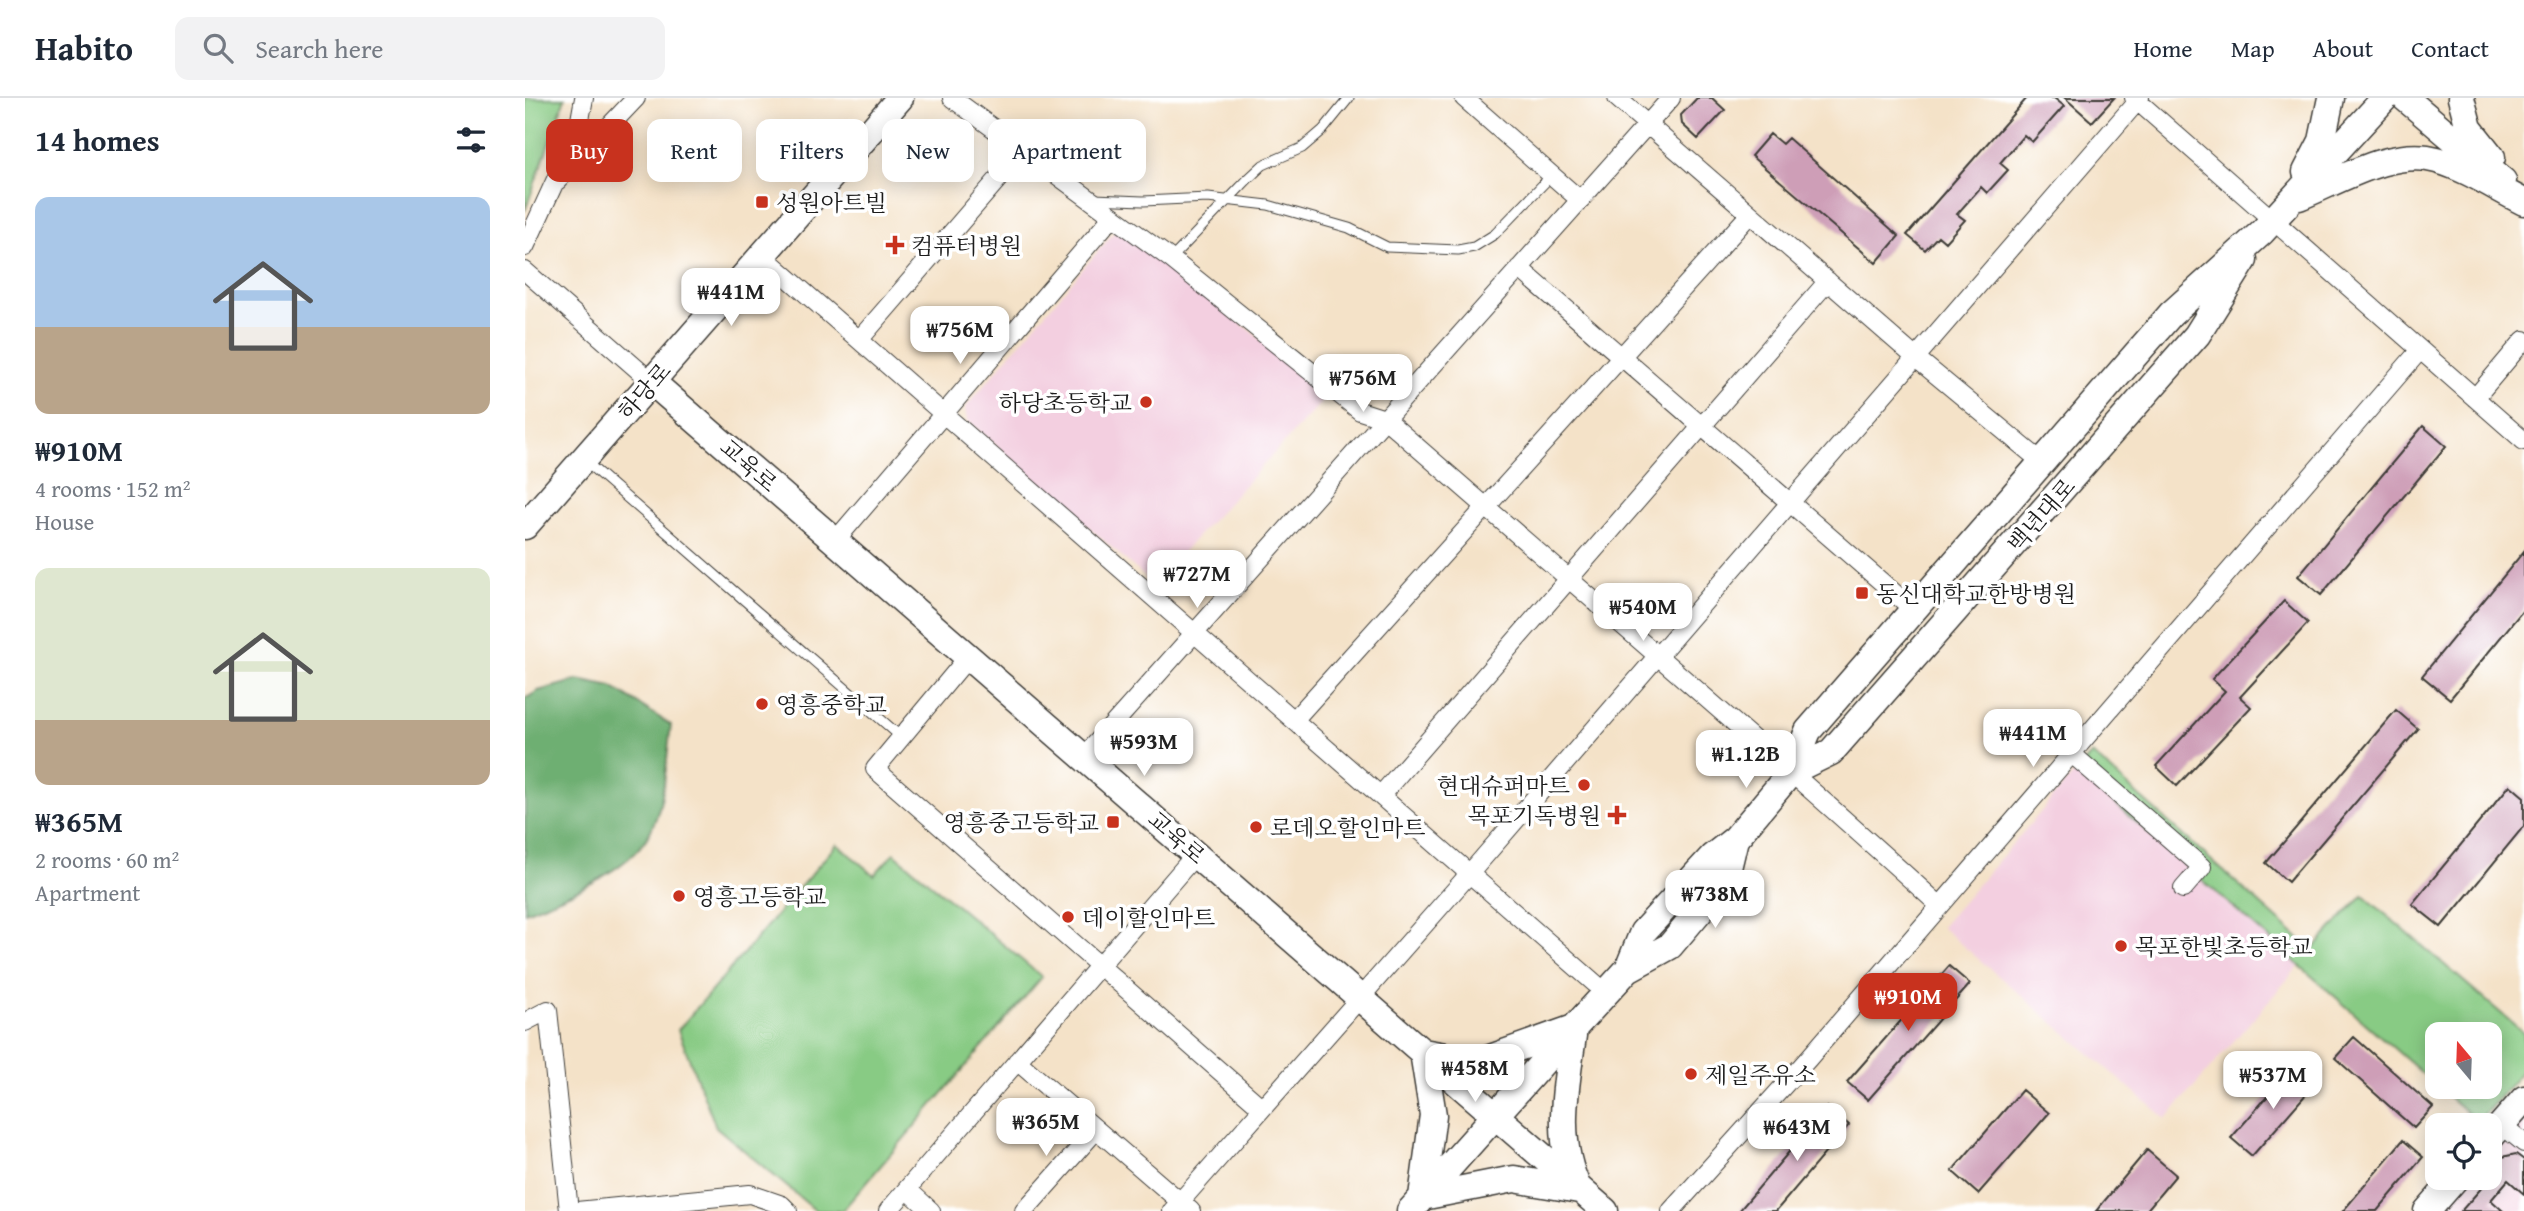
<!DOCTYPE html>
<meta charset="utf-8">
<style>
:root{--surface:#fff;--page:#f2f2f3;--text:#1f2937;--muted:#747a83;--line:#e0e1e3;--accent:#c8321e}
body{margin:0;font-family:"Gentium Book Plus","Noto Serif KR",serif;background:var(--page);color:var(--text);height:100vh;display:flex;flex-direction:column;font-size:26px;white-space:nowrap}
*{box-sizing:border-box;margin:0}
p{font-size:23px;color:var(--muted)}
.icon{flex:none;width:38px;height:38px;fill:none;stroke:currentColor;stroke-width:2;stroke-linecap:round;stroke-linejoin:round}
.map{position:relative;flex:1;overflow:hidden}
.drawer{display:flex;flex-direction:column;background:var(--surface);width:525px}
.drawer>*{flex:none}
.top-card{position:absolute;left:21px;top:21px;width:665px;height:63px;display:flex;gap:14px}
.needle{width:46px;rotate:341deg}
.buttons{position:absolute;left:1900px;top:924px;display:grid;gap:14px}
.buttons a{display:grid;place-items:center;width:77px;height:77px;border-radius:14px;background:var(--surface);box-shadow:0 4px 18px #0003;font-size:35px}
.price{position:absolute;translate:-50% -60px;padding:0 16px;border-radius:14px;background:#fff;color:#222;font-size:23px;line-height:46px;filter:drop-shadow(0 2px 4px #0008)}
.price::after{content:'';position:absolute;left:50%;top:42px;width:21px;height:16px;margin-left:-10px;background:inherit;clip-path:polygon(0 0,100% 0,50% 100%)}
.price.active{background:var(--accent);color:#fff}
ul{padding:0;list-style:none}
li{display:grid;align-content:center;gap:14px;height:371px;padding:0 35px}
li span{display:grid;place-items:center;height:217px;border-radius:14px;color:#555}
li>.icon{margin-inline-start:auto}
span .icon{width:126px;height:126px;fill:#fffc;stroke-width:1}
li b{font-size:30px}
h2{display:flex;justify-content:space-between;align-items:center;height:84px;padding:0 35px;font-size:30px}
.tag{padding:0 24px;border-radius:14px;background:var(--surface);box-shadow:0 4px 18px #0003;font-size:24px;line-height:63px}
.tag.active{background:var(--accent);color:#fff}
header{display:flex;align-items:center;gap:42px;box-sizing:border-box;height:98px;padding:0 35px;background:var(--surface);border-bottom:2px solid var(--line)}
header strong{font-size:33px}
nav{display:flex;gap:38px;margin-inline-start:auto;font-size:24px}
.search{width:490px;height:63px;background:var(--page);display:flex;align-items:center;gap:18px;box-sizing:border-box;padding:0 24px;border-radius:14px;color:var(--muted);font-size:26px}
main{display:flex;flex:1;min-height:0}
.map>svg:first-child{display:block}
</style>
<header>
<strong>Habito</strong>
<div class="search"><svg class="icon" aria-label="search" viewBox="0 0 24 24"><circle cx="10" cy="10" r="6"/><path d="M15 15l6 6"/></svg>Search here</div>
<nav><a>Home</a><a>Map</a><a>About</a><a>Contact</a></nav>
</header>
<main>
<section class="drawer">
<h2>14 homes<svg class="icon" aria-label="filters" viewBox="0 0 24 24"><path d="M4 7h16M4 17h16"/><circle cx="9" cy="7" r="2"/><circle cx="15" cy="17" r="2"/></svg></h2>
<ul>
<li><span style="background:linear-gradient(#a9c7e8 60%,#b9a48a 0)"><svg class="icon" aria-label="home" viewBox="0 0 24 24"><path d="M3 11l9-7 9 7M6 9v11h12V9"/></svg></span><div><b>₩910M</b><p>4 rooms · 152 m²</p><p>House</p></div></li>
<li><span style="background:linear-gradient(#dfe7d0 70%,#b9a48a 0)"><svg class="icon" aria-label="home" viewBox="0 0 24 24"><path d="M3 11l9-7 9 7M6 9v11h12V9"/></svg></span><div><b>₩365M</b><p>2 rooms · 60 m²</p><p>Apartment</p></div></li>
</ul>
</section>
<div class="map">
<svg width="1999" height="1113" viewBox="0 0 1999 1113">
<rect width="100%" height="100%" fill="#fff"/>
<filter id="ink" filterUnits="userSpaceOnUse"><feTurbulence type="fractalNoise" baseFrequency=".0143" numOctaves="2"/><feDisplacementMap in="SourceGraphic" scale="14" xChannelSelector="R" yChannelSelector="G"/><feConvolveMatrix kernelMatrix="1 2 1 2 8 2 1 2 1" color-interpolation-filters="sRGB"/></filter>
<filter id="wash" filterUnits="userSpaceOnUse"><feTurbulence type="fractalNoise" baseFrequency=".00686" numOctaves="4" result="noise"/><feDisplacementMap in="SourceGraphic" scale="28" xChannelSelector="R" yChannelSelector="G"/><feGaussianBlur stdDeviation="1.57" result="paint"/><feColorMatrix in="noise" values="0 0 0 0 0 0 0 0 0 0 0 0 0 0 0 0 0 1.4 0 .05"/><feComposite in="paint" operator="in"/></filter>
<g filter="url(#wash)">
<rect width="100%" height="100%" fill="#f4e2c8"/>
<path fill="#f3cfe0" d="M596,126L803,297L628,486L442,322L440,310Z
M1552,672L1775,867L1641,1021L1416,829Z
M1999,1001V1113H1902L1931,1080H1965V1040Z"/>
<path fill="#88cb84" stroke="#527450" stroke-width="2" d="M0,0H40L0,113Z
M1567,656L1787,852L1838,797L1999,935V971L1953,1024L1913,989H1965V936H1913V989L1552,672Z
M312,746L349,777L369,755L517,879L317,1113H291L191,1029L153,932Z"/>
<path fill="#6eaf72" stroke="#456647" stroke-width="2" d="M53,582L87,589L146,627C141,662 141,706 123,738C101,775 39,799 0,814V601L13,593Z"/>
<g id="blocks">
<path fill="#ce9eb7" d="M1172,0H1187L1200,12L1173,41L1157,26L1156,17Z
M1502,0H1529L1539,8L1507,44L1499,37L1475,65L1483,72L1462,95L1456,89L1432,116L1440,122L1420,144L1413,138L1400,152L1382,137Z
M1540,0H1589L1567,24Z
M1245,36L1257,46L1263,40L1374,138L1351,165L1226,58Z
M1898,328L1921,348L1796,497L1773,478Z
M1999,453V511L1925,601L1897,578Z
M1759,503L1783,525L1715,599L1726,609L1652,688L1631,668L1700,593L1687,581Z
M1871,612L1893,631L1763,784L1741,765Z
M1985,687L1999,699V728L1916,829L1887,806Z
M1424,868L1445,886L1343,1002L1322,984Z
M1829,939L1908,1009L1889,1030L1810,960Z
M1769,968L1790,986L1727,1058L1706,1040Z
M1497,992L1524,1015L1453,1096L1427,1073Z
M1302,1009L1324,1027L1251,1113H1214Z
M1878,1042L1898,1059L1852,1113H1818Z
M1622,1052L1651,1077L1621,1113H1571Z
M1991,1056L1999,1062V1096L1983,1082L1966,1102L1978,1113H1936L1960,1086L1957,1083L1959,1080H1965V1072L1977,1059Z"/>
</g>
</g>
<g filter="url(#ink)">
<use href="#blocks" fill-opacity="0" stroke="#3c3a36" stroke-width="2"/>
<g fill="none" stroke-linecap="round" stroke-linejoin="round">
<defs>
<path id="lane" d="M569,101L618,103L683,100L743,107L824,130L862,149L933,152L949,149L970,136L1027,77
M646,161L724,80L738,67L777,50L798,32L824,0
M61,364L376,639"/>
<path id="street" d="M427,0L646,161L835,313L860,321C1045,483 1233,642 1414,807
M939,0L1055,102
M1092,0L1391,260L1518,365
M1609,0L1999,343
M32,83L111,0
M0,149L53,33L59,0
M238,158L1081,895
M994,170L1389,512
M0,173L127,284
M334,242L499,51
M1950,300L1999,242
M310,443L588,118
M444,558L350,671L737,1010
M769,622L1225,116
M1547,656L1677,769L1658,791
M559,659L1146,0
M856,697L1303,183
M0,924L23,912L44,1113
M492,963L666,1113
M1977,1027L1999,1045
M382,1091L406,1113
M52,1113L225,1096L257,1107L263,1113
M363,1113L671,756
M499,1113L571,1032
M647,1113L945,775L1615,0
M1146,1113L1283,961L1895,252"/>
<path id="secondary" d="M1880,0L1978,83
M1936,0L1944,30L1967,59
M1781,74L1797,43L1806,0
M1774,99C1814,83 1868,49 1912,62C1941,70 1971,90 1999,104
M127,284L1080,1113
M0,428L375,0
M1267,673L1306,654L1672,237L1719,162
M1103,871L1118,834L1187,759L1210,741L1267,673L1283,633L1646,216L1737,134L1860,0
M1081,895L1049,930L1103,871L1145,848L1200,783L1210,741
M1049,930C1042,986 1028,1039 1054,1092L989,1081L897,1099L908,1017L898,954L954,964Z
M1965,1040L1999,1001
M885,1113L1045,934
M1902,1113L1931,1080"/>
</defs>
<use href="#lane" stroke="#3c3a36" stroke-width="11"/>
<use href="#street" stroke="#3c3a36" stroke-width="20"/>
<use href="#secondary" stroke="#3c3a36" stroke-width="29"/>
<use href="#lane" stroke="#fff" stroke-width="9"/>
<use href="#street" stroke="#fff" stroke-width="18"/>
<use href="#secondary" stroke="#fff" stroke-width="26"/>
</g>
</g>
<g fill="#c8321e" stroke="#fff" stroke-width="2.5">
<rect x="230" y="97" width="14" height="14" rx="3.5"/>
<path d="M366.5 136.5h7v7h7v7h-7v7h-7v-7h-7v-7h7z"/>
<circle cx="621" cy="304" r="7"/>
<rect x="1330" y="488" width="14" height="14" rx="3.5"/>
<circle cx="237" cy="606" r="7"/>
<circle cx="1059" cy="687" r="7"/>
<path d="M1088.5 706.5h7v7h7v7h-7v7h-7v-7h-7v-7h7z"/>
<rect x="581" y="717" width="14" height="14" rx="3.5"/>
<circle cx="731" cy="729" r="7"/>
<circle cx="154" cy="798" r="7"/>
<circle cx="543" cy="819" r="7"/>
<circle cx="1596" cy="848" r="7"/>
<circle cx="1166" cy="976" r="7"/>
</g>
<g text-anchor="middle" dominant-baseline="central" stroke-width="7" stroke-linejoin="round" paint-order="stroke">
<g font-size="23" fill="#1c1c1c" stroke="#fff" text-anchor="start">
<text x="251" y="104">성원아트빌</text>
<text x="386" y="147">컴퓨터병원</text>
<text x="607" y="304" text-anchor="end">하당초등학교</text>
<text x="1351" y="495">동신대학교한방병원</text>
<text x="251" y="606">영흥중학교</text>
<text x="1045" y="687" text-anchor="end">현대슈퍼마트</text>
<text x="1076" y="717" text-anchor="end">목포기독병원</text>
<text x="574" y="724" text-anchor="end">영흥중고등학교</text>
<text x="745" y="729">로데오할인마트</text>
<text x="168" y="798">영흥고등학교</text>
<text x="557" y="819">데이할인마트</text>
<text x="1610" y="848">목포한빛초등학교</text>
<text x="1180" y="976">제일주유소</text>
</g>
<g font-size="23" fill="#1c1c1c" stroke="#fff">
<text transform="translate(119 293) rotate(-49)">하당로</text>
<text transform="translate(224 367) rotate(41)">교육로</text>
<text transform="translate(1516 417) rotate(-49)">백년대로</text>
<text transform="translate(652 739) rotate(41)">교육로</text>
</g>
</g>
</svg>
<div class="buttons">
<a><svg class="needle" viewBox="-14 -14 28 28"><path d="M0-13l5 13h-10z" fill="#e53935"/><path d="M0 13l5-13h-10z" fill="#747a83"/></svg></a>
<a><svg class="icon" aria-label="locate" viewBox="0 0 24 24"><circle cx="12" cy="12" r="6"/><path d="M12 2v4M12 18v4M2 12h4M18 12h4"/></svg></a>
</div>
<b class="price" style="left:206px;top:230px">₩441M</b>
<b class="price" style="left:435px;top:268px">₩756M</b>
<b class="price" style="left:838px;top:316px">₩756M</b>
<b class="price" style="left:672px;top:512px">₩727M</b>
<b class="price" style="left:1118px;top:545px">₩540M</b>
<b class="price" style="left:1508px;top:671px">₩441M</b>
<b class="price" style="left:619px;top:680px">₩593M</b>
<b class="price" style="left:1221px;top:692px">₩1.12B</b>
<b class="price" style="left:1190px;top:832px">₩738M</b>
<b class="price active" style="left:1383px;top:935px">₩910M</b>
<b class="price" style="left:950px;top:1006px">₩458M</b>
<b class="price" style="left:1748px;top:1013px">₩537M</b>
<b class="price" style="left:521px;top:1060px">₩365M</b>
<b class="price" style="left:1272px;top:1065px">₩643M</b>
<div class="top-card">
<a class="tag active">Buy</a>
<a class="tag">Rent</a>
<a class="tag">Filters</a>
<a class="tag">New</a>
<a class="tag">Apartment</a>
</div>
</div>
</main>
